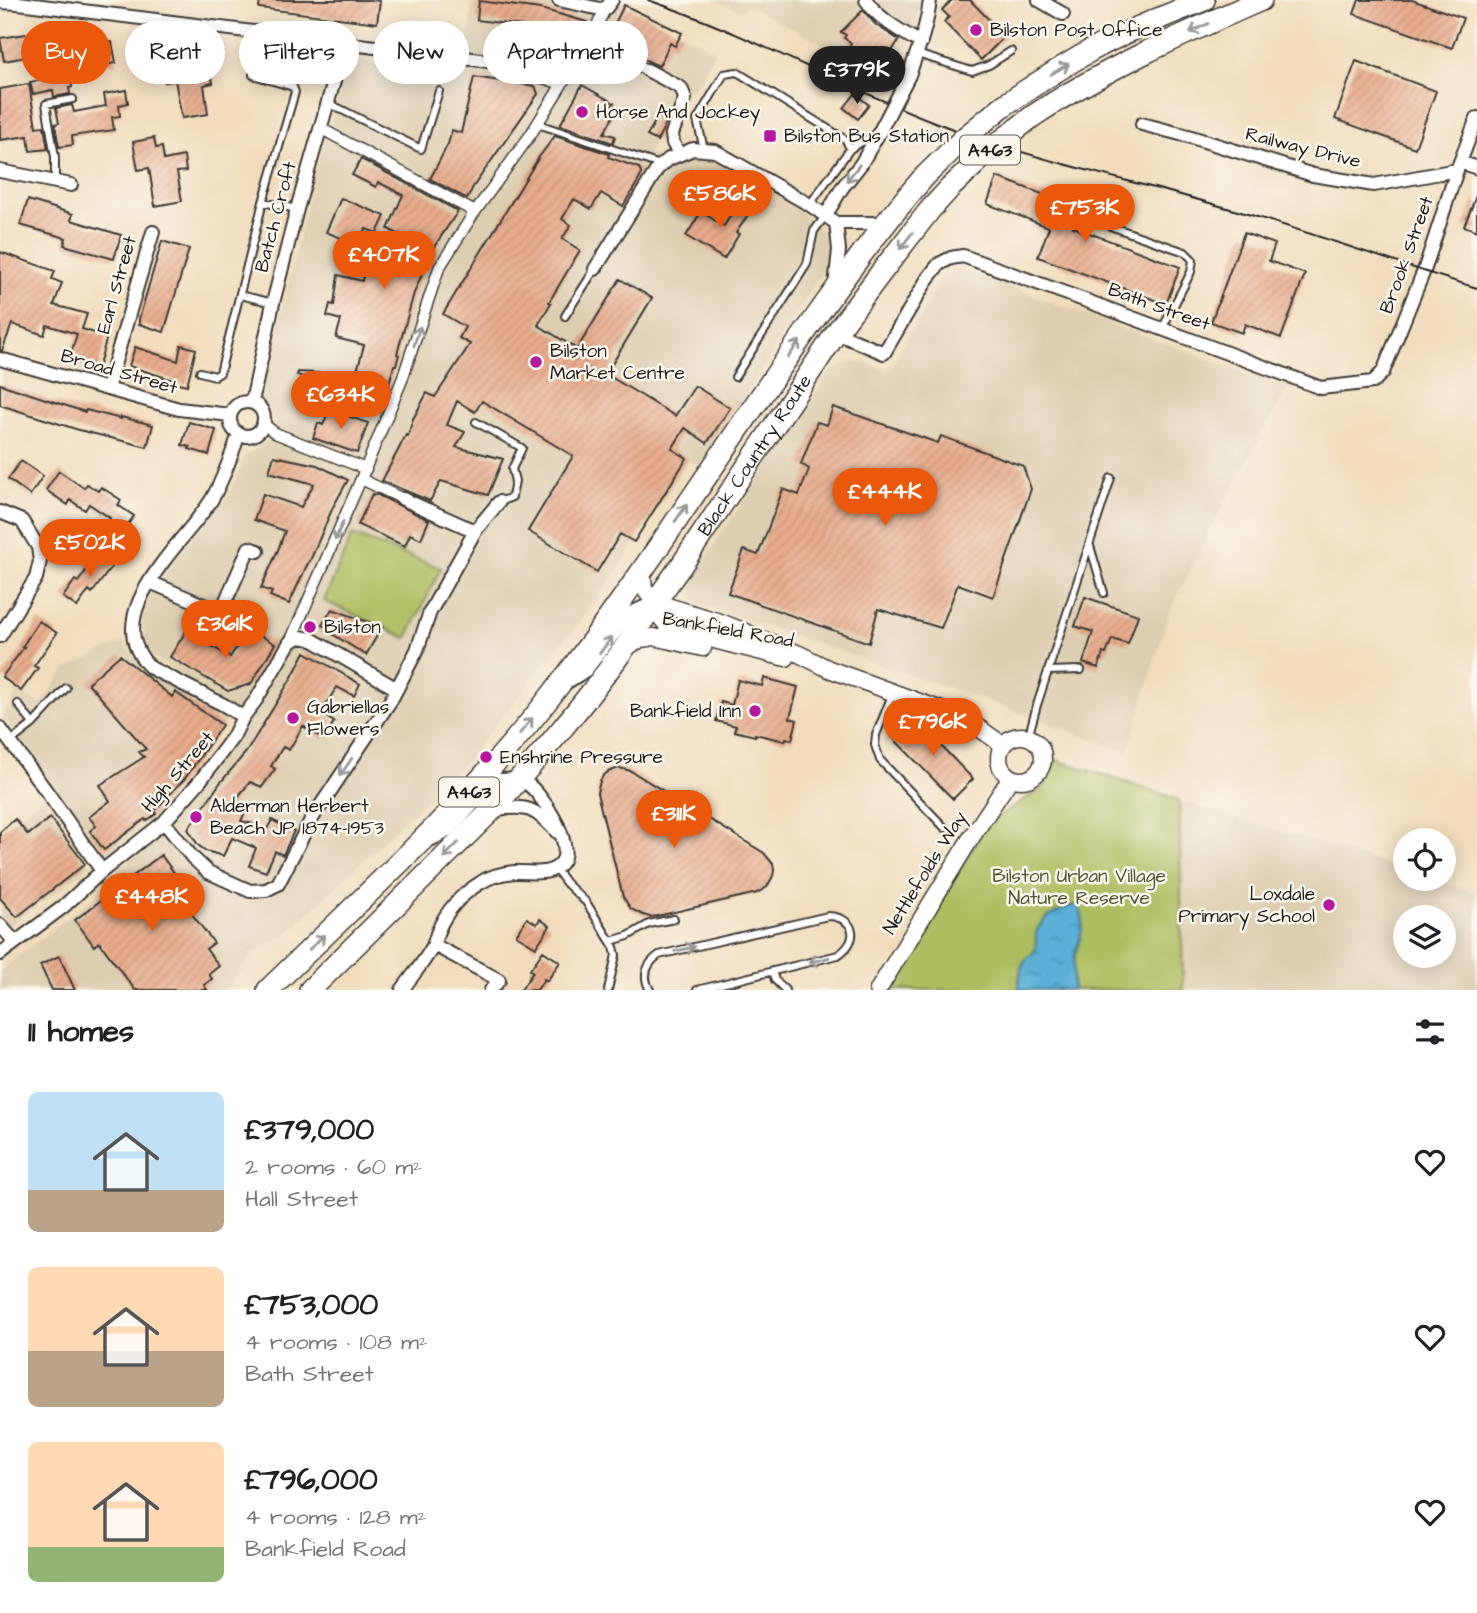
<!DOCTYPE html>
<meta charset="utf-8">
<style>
:root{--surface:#fff;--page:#f2f2f2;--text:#202124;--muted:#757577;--accent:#ea580c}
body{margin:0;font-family:"Architects Daughter",sans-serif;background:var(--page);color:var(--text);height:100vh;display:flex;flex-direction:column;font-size:26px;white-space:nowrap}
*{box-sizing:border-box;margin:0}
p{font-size:23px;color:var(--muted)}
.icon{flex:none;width:38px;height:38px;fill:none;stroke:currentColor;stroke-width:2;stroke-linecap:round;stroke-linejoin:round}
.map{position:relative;height:990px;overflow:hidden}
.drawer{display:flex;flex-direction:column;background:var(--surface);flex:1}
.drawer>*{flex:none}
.top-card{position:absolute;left:21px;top:21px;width:700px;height:63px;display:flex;gap:14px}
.tools{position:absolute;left:1393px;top:828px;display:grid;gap:14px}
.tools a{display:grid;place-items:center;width:63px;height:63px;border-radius:50%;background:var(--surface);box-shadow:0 4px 18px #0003;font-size:35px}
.price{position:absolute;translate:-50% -60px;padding:0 16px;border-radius:24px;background:var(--accent);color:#fff;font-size:23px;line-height:46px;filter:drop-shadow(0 2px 4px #0008)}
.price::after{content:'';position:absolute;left:50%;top:42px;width:21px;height:16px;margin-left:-10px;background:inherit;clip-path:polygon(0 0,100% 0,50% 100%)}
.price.on{background:#222;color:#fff}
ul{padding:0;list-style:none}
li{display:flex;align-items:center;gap:21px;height:175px;padding:0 28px}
li span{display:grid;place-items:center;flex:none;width:196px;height:140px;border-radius:10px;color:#555}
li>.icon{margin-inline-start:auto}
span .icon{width:84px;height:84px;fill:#fffc;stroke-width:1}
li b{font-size:30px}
h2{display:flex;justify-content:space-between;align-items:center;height:84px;padding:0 28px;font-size:30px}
.chip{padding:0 24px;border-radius:32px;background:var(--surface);box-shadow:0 4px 18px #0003;font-size:24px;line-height:63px}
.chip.on{background:var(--accent);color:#fff}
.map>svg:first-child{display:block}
</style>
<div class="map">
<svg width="1477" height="990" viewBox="0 0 1477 990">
<defs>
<pattern id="water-ripples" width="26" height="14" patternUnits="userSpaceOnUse" patternTransform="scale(1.75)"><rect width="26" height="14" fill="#5bb0d7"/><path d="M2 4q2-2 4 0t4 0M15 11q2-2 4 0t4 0" fill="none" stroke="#4a8eae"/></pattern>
<pattern id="building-hatch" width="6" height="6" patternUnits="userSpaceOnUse" patternTransform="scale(1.75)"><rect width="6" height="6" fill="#e7ac8c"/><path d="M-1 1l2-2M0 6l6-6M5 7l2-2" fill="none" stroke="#c69378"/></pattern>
</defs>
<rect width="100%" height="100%" fill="#fbf7ec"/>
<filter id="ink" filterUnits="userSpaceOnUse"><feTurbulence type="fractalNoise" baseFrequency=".0143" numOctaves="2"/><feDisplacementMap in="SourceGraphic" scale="14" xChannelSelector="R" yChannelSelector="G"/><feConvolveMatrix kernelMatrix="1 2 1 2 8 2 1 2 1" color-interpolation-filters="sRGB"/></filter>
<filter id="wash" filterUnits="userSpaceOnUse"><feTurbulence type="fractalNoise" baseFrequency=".00686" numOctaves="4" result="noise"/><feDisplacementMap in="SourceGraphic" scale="28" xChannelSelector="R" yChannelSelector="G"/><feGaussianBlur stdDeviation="1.57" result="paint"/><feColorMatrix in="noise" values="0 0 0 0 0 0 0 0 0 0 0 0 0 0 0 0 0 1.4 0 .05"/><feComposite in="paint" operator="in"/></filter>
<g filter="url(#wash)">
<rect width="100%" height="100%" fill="#f1ddbd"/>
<path fill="#deceb1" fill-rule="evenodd" d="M472,0H535L608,17L619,1L716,51L699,82L675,103L648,153L668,166L688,160L713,161L762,186L801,212L821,230L830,259L702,466L688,460L628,555L596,601L468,759L288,933L253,953L226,990H0V971L97,895L164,822L242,717L152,656L145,639L141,615L147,598L176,557L224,502L235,482L245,455L266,442L275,433L276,424L261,400L312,180L349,59L466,74Z
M713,0H920L917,25L890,84L840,62L843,54L747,5L742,11Z
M957,267L1287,388L1211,528L1169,614L1128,752L973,696L696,603L690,581L831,370L854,361L889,369L943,277Z
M123,642L136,660L149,671L227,719L222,728L155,817L102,859L2,717L18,692L41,704L66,669Z
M42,797L91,865L83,872L0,932V832Z
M1179,800L1405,870V878L1432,879L1477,893V990H1183ZM1405,917H1444V956H1405Z"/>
<path fill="#adbe61" stroke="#646d3e" stroke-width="2" d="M352,535L441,568L407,638L324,601Z
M1056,760L1144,788L1179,800L1183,990H887L987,824L1044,787Z"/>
<path fill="url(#water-ripples)" stroke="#3c667a" stroke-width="2" d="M1072,905L1078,906C1089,922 1078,940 1075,956C1073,967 1073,979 1073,990H1019C1019,981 1020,965 1026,959C1029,955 1032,956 1034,951C1037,946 1035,941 1036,935C1037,919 1059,911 1072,905Z"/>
<g id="blocks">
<path fill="url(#building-hatch)" d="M260,0H371L380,1L377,23L259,8Z
M952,0H970L1005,36L981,60L944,22L949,17L942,10Z
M1359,0H1412L1463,18L1452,48L1354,14Z
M479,1L541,9L587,22L567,62L535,52L542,27L536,28L477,20Z
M624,5L682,33L675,46L670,43L659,66L606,42Z
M863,10L876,25L899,40L879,72L866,65L863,70L846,60L844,54L851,43L844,38L846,35L841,32Z
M33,33L35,45L72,39L74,49L112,42L116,63L70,71L72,87L69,88L70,94L54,97L53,90L33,94L30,82L41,80L37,55L4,61L0,38Z
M180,51L182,60L189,59L191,72L210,69L213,83L204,85L208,114L182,118L175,80L165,82L160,54Z
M1356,61L1436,91L1415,148L1335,119Z
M474,77L535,86L538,94L473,187L467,199L430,179L448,144L452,130L461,133Z
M29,84L36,127L44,126L48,149L30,151L28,136L0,140V89Z
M582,85L614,103L609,112L614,115L604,133L615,136L613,143L560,125Z
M126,90L128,103L119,105L120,116L112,117L114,130L72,136L73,145L59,147L55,124L59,123L56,108L72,105L74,112L106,106L104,94Z
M855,94L869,105L858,119L844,108Z
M658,116L667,121L657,141L647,136Z
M555,136L609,154L608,157L639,168L641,173L640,178L623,206L601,193L591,209L574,199L562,219L571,225L562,239L580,250L549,302L551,303L538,325L577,349L620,279L652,298L606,374L675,416L695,386L730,408L707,443L685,428L672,449L687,458L634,542L620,534L597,572L528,531L573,456L482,401L475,412L457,401L447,425L465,432L456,447L503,459L488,495L441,481L430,501L382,481L406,435L408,436L413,419L427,393L435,397L470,344L459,338L465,327L443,314L539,157Z
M154,138L156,148L162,147L164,160L184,156L186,171L177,172L182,201L155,206L149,168L138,170L133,142Z
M361,159L458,211L432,250L414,293L397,354L399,355L396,365H394L388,388H390L384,405L297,375L298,372L356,375L364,345L336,338L341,320L327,316L330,304L334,305L338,275L362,281L367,259L403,268L404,266L408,267L418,244L388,229L403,195L378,182L376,187L352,175Z
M997,177L1080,208L1073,227L1180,267L1166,304L1038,257L1049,227L987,204Z
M1477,194V231L1464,226Z
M743,196L755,204L736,233L739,234L724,259L686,236L701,212L724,226Z
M341,198L385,216L377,233L366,229L359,245L326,232Z
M28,200L73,214L71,220L121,235L114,259L64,245L66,238L20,225Z
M1244,233L1275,244L1269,261L1305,274L1281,338L1245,324L1242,333L1211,322Z
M162,241L189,249L164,332L139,324V319Z
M0,252L55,271L52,279L62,283L54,305L87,314L82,329L107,337L98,368L69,360L77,334L47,325L44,335L12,324L2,351L0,350Z
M181,345L196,349L187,385L173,382V380L129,366L135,347L178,361Z
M0,384L85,412L86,410L121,419V417L153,425L147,447L79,430L0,405Z
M833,407L938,443L941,436L1023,466L1031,489L993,597L958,584L941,628L878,609L869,643L728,593L744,550L758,555L783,489L799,495L809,469L801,464L817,422L827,425Z
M329,410L368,423L357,453L313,438L318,423L323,425Z
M189,422L216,430L209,455L189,449L190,447L182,445Z
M274,456L317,465L348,480L333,507L310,561H309L289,604L270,596L272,592L261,588L278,550L285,531L254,520L263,494L301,507L314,484L269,472Z
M21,461L43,476L30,495L8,479Z
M59,471L84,488L87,484L98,491L101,487L121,500L118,505L134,516L123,531L108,521L110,518L89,504L85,510L70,500L68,505L46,490Z
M372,494L375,495L376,494L429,520L421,539L410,534L405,546L358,525Z
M101,550L116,561L92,593L89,590L77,607L63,597L75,580L78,582Z
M1085,597L1138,615L1128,644L1112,639L1106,654L1103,653L1098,668L1083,663L1093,632L1075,626Z
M332,609L382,627L366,655L326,630L328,628L322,625Z
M39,621L57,633L34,666L38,668L21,691L2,677L24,647H22Z
M249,629L275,644L251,684L228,691L170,657L186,631L230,657Z
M305,652L360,684L354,696L337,687L320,713L334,722L323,739L303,726L289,750L283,747L271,766L275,769L262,787L250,782L233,803L247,808L241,821L253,824L266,831L272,820L294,831L283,855L275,851L266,872L249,866L256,848L232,838L223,856L206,851L198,845L188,829L220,783L247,751L292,677Z
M120,655L172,697L175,692L222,725L186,777L154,811L156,814L146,821L145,819L104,850L90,831L96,826L89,817L110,801L100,785L144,757L139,752L146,749L88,683Z
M764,678L798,687L790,718L797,720L792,740L786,738L785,741L755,734V736L734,731L736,726L716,721L721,702L732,705L738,680L762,686Z
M913,717L973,779L953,799L892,737Z
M619,768L631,771L764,853L773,864L774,870L773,876L767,887L757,893L657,916L650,917L643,915L631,909L623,897L597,793L600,781L603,776L608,772Z
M50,818L85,864L17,917L0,898V832L15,819L28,835Z
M161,855L178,878L169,884L214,943L206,949L219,966L209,974L212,979L204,985L207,990H135L99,942L94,946L75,920Z
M527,918L537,924L540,919L550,926L536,947L516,935Z
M543,951L560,962L547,981L544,979L537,990H521L533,972L530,970Z
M59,956L75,990H52L40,965Z"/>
</g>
</g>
<g filter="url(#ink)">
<use href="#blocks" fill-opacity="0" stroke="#3c3934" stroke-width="2"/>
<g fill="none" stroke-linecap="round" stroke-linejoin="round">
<defs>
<path id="service" d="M917,54L972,71L989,65L1011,51
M253,75L293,87L295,92L263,202L297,209
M328,103L421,149L439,91
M538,124L660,165
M704,149L697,120L724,74L737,72L846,140L850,149
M55,182V157L46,104L73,99
M810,204L850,149L875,134
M1090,219L1185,252L1193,260L1191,272L1162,329
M240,295L273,303
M565,316L595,269
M200,372L215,376L220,373L263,202
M735,377L807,264L814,231L826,215
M476,422L522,448L512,469L515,481L512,497L499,502
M1090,546L1104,593
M1048,671L1081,670
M892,695L876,735L875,745L880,760L945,828
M18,704L33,724
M1028,738L1037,705L1111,478
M10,742L33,724L66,688
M555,868L566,883L586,902L614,947L616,955L608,990
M611,941L628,936L649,924L674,919
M772,971L775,980L785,990
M650,990C642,976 646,964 659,955L828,916C855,917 861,940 838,955L697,990"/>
<path id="pedestrian" d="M588,42L647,70
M489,61L562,84
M320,128L475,212
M264,424L275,433L366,469
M361,479L403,499
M290,642L361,479L402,380L439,268L472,216L531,134L588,42L606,8"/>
<path id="minor" d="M559,0L600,9L606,8L612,0
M866,0C878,19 902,32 921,43
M1039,0L1063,14
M0,2L18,3L489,61
M647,70L681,88L685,98L672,134L673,143L679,154
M909,75C918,50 927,27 930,0
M1142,124L1188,136L1313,175L1374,185L1457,170
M1460,162L1477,168
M0,171L71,185
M826,215L842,188L861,164L880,131
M595,269L658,168L669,159L693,149L715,151L810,205L836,223H885
M835,286L839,250L836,223
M836,333L884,353L928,278L939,264L951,258L963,256L1095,304L1321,388L1373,382L1383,372L1425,268L1457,170L1477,118
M0,359L179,409L230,415
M107,389L153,232
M230 419a17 17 0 1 1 34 0a17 17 0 1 1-34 0Z
M252,402L273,303L297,209L345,43
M239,434C231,456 224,478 212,499C185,543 95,615 151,668L224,705L243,717
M0,512L22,521L38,547L40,561L36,578L0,636
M475,531L499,502
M150,582L243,622
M221,612L249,548L258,551
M569,681L586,670L629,614L653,603
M0,728L47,792L102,871
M493,809C529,806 532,806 557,832
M164,822L192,857L208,872L250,891L266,890L278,884L311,820L391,700L417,650L430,612L475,531L403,499
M0,925L15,942
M434,945L499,980L491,990
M0,954L63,907L102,871L164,822L200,781L233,737L243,717L256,700L290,642L300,637L311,639L397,689
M402,990C412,976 425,961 433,946C435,941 436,936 438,931C446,911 462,894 480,883C490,876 503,873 515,872C531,871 550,877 561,863C576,845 541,790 523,781C515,778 505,780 496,780L449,830L432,839"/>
<path id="tertiary" d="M642,569L644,588L654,602L657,613L670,629L786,658
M654,602L723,623L799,654L829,669L966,719L1003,745
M627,647L641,639L654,637L703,648
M999 758a22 22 0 1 1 44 0a22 22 0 1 1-44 0Z
M878,990L969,841L1010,779"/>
<g id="trunk">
<path d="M1003,106C1031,87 1060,68 1090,51C1126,31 1165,16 1204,0"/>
<path d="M1033,116C1104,69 1183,34 1261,0"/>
<path d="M268,990C365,895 467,804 550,697C629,595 699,486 772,380C820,311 868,241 924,177"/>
<path id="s1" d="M310,990L493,809C538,758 583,706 623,650C642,622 660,594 681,566L836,333L880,274L929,211L950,188"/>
</g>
</defs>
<use href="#service" stroke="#3c3934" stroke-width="10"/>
<use href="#pedestrian" stroke="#3c3934" stroke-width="13"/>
<use href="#minor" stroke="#3c3934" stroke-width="16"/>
<use href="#tertiary" stroke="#3c3934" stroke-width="19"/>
<use href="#trunk" stroke="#3c3934" stroke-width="24"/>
<use href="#service" stroke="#fff" stroke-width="6"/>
<use href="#pedestrian" stroke="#fff" stroke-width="10"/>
<use href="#minor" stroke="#fff" stroke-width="12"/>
<use href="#tertiary" stroke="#fff" stroke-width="16"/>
<use href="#trunk" stroke="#fff" stroke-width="21"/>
<path stroke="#1c1c1c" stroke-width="2" d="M648,0C752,35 847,90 950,128C1038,161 1130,180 1220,206C1306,230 1391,262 1477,288"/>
<defs>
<path id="minor-bridge" d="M880,131L909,75"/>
<path id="trunk-bridge" d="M924,177L963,139L1003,106
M950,188L991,149L1033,116"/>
</defs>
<use href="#minor-bridge" stroke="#3c3934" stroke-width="16" stroke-linecap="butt"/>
<use href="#trunk-bridge" stroke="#3c3934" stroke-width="24" stroke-linecap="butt"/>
<use href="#minor-bridge" stroke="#fff" stroke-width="12"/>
<use href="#trunk-bridge" stroke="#fff" stroke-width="21"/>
</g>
<defs><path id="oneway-shaft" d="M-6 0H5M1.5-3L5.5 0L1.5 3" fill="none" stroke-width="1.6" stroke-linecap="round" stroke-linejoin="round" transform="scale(1.75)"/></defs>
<g stroke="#999">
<use href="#oneway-shaft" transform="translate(1199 28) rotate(155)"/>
<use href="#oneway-shaft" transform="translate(1060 69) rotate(-31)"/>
<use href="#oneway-shaft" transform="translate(853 173) rotate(128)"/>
<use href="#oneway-shaft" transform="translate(906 241) rotate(128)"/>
<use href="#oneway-shaft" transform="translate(417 336) rotate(-72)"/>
<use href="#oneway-shaft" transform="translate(794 349) rotate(-55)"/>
<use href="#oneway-shaft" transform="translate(681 513) rotate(-55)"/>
<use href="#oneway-shaft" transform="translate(339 531) rotate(113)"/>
<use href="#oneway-shaft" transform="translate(606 645) rotate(-53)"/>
<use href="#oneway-shaft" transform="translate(526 726) rotate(-51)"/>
<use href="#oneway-shaft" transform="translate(346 767) rotate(124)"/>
<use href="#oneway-shaft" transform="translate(451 850) rotate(135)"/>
<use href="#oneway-shaft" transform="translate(317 942) rotate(-44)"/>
<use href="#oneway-shaft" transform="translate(685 949) rotate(-13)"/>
<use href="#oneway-shaft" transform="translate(819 960) rotate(166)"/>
</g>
</g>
<g fill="#b5179e" stroke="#fbf7ec" stroke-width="2.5">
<circle cx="976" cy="30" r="7"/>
<circle cx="582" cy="112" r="7"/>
<rect x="763" y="129" width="14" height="14" rx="3.5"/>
<circle cx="536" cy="362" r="7"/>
<circle cx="310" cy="627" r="7"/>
<circle cx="755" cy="711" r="7"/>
<circle cx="293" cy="718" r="7"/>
<circle cx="486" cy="757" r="7"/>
<circle cx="196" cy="817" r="7"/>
<circle cx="1329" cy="905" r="7"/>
</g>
<g text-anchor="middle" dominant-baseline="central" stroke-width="5" stroke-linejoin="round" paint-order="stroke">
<g fill="#fbf7ec" stroke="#5f5e5a" stroke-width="2">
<rect x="960" y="135.5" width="60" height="29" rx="5"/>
<rect x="439" y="777.5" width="60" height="29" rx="5"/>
</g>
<g font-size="18" font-weight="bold" fill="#1c1c1c">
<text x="990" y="150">A463</text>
<text x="469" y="792">A463</text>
</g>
<g font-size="19" fill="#1c1c1c" stroke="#fbf7ec" text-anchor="start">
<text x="990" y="30">Bilston Post Office</text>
<text x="596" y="112">Horse And Jockey</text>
<text x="784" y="136">Bilston Bus Station</text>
<text x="550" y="351">Bilston<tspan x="550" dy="22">Market Centre</tspan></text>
<text x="324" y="627">Bilston</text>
<text x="307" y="707">Gabriellas<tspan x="307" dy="22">Flowers</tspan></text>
<text x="741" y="711" text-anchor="end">Bankfield Inn</text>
<text x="500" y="757">Enshrine Pressure</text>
<text x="210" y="806">Alderman Herbert<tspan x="210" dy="22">Beach JP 1874-1953</tspan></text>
<text x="1315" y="894" text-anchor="end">Loxdale<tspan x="1315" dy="22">Primary School</tspan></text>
</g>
<g font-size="19" fill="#1c1c1c" stroke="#fbf7ec">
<text transform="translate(1303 148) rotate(14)">Railway Drive</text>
<text transform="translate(276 217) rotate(-75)">Batch Croft</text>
<text transform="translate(1407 255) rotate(-70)">Brook Street</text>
<text transform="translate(117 285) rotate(-74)">Earl Street</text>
<text transform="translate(1159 307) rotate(20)">Bath Street</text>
<text transform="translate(119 372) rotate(16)">Broad Street</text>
<text stroke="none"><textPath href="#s1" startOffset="698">Black Country Route</textPath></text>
<text transform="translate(728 630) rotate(10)">Bankfield Road</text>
<text transform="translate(178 772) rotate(-49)">High Street</text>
<text transform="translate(925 873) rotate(-58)">Nettlefolds Way</text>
</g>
<g font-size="19" fill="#4f5534" stroke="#fbf7ec">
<text x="1079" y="876">Bilston Urban Village<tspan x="1079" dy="22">Nature Reserve</tspan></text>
</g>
</g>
</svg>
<div class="tools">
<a><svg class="icon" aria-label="locate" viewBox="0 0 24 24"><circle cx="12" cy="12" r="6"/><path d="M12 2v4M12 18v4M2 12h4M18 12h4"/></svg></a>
<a><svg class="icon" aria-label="layers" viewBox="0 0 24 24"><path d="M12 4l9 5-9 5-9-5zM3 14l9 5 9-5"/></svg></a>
</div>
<b class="price on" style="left:857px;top:106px">£379K</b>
<b class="price" style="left:720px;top:230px">£586K</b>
<b class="price" style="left:1085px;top:244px">£753K</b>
<b class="price" style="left:384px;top:291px">£407K</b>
<b class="price" style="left:341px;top:431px">£634K</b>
<b class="price" style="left:885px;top:528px">£444K</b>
<b class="price" style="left:90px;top:579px">£502K</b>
<b class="price" style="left:225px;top:660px">£361K</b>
<b class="price" style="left:933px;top:758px">£796K</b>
<b class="price" style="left:674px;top:850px">£311K</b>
<b class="price" style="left:152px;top:933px">£448K</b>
<div class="top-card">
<a class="chip on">Buy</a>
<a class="chip">Rent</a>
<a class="chip">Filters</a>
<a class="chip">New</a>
<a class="chip">Apartment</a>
</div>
</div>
<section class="drawer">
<h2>11 homes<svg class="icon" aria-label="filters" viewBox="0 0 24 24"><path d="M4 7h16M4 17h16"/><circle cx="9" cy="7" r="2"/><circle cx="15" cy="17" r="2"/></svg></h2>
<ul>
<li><span style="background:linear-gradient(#bfe0f5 70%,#b9a48a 0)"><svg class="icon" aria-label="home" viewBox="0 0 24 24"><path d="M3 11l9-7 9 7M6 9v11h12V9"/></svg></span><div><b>£379,000</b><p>2 rooms · 60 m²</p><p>Hall Street</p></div><svg class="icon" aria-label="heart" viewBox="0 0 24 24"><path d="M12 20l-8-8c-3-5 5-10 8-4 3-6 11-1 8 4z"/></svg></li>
<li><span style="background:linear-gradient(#ffd9b3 60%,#b9a48a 0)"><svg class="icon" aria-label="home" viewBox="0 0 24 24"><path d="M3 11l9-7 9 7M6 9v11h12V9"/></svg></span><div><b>£753,000</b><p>4 rooms · 108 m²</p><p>Bath Street</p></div><svg class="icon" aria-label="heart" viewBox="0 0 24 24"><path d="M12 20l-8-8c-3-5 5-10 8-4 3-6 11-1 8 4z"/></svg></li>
<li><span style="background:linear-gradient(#ffd9b3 75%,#8fb573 0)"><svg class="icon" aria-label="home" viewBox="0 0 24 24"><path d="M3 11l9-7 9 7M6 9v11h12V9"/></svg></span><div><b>£796,000</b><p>4 rooms · 128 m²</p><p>Bankfield Road</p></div><svg class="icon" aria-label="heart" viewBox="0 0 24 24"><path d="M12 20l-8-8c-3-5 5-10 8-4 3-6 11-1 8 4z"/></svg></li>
</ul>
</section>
